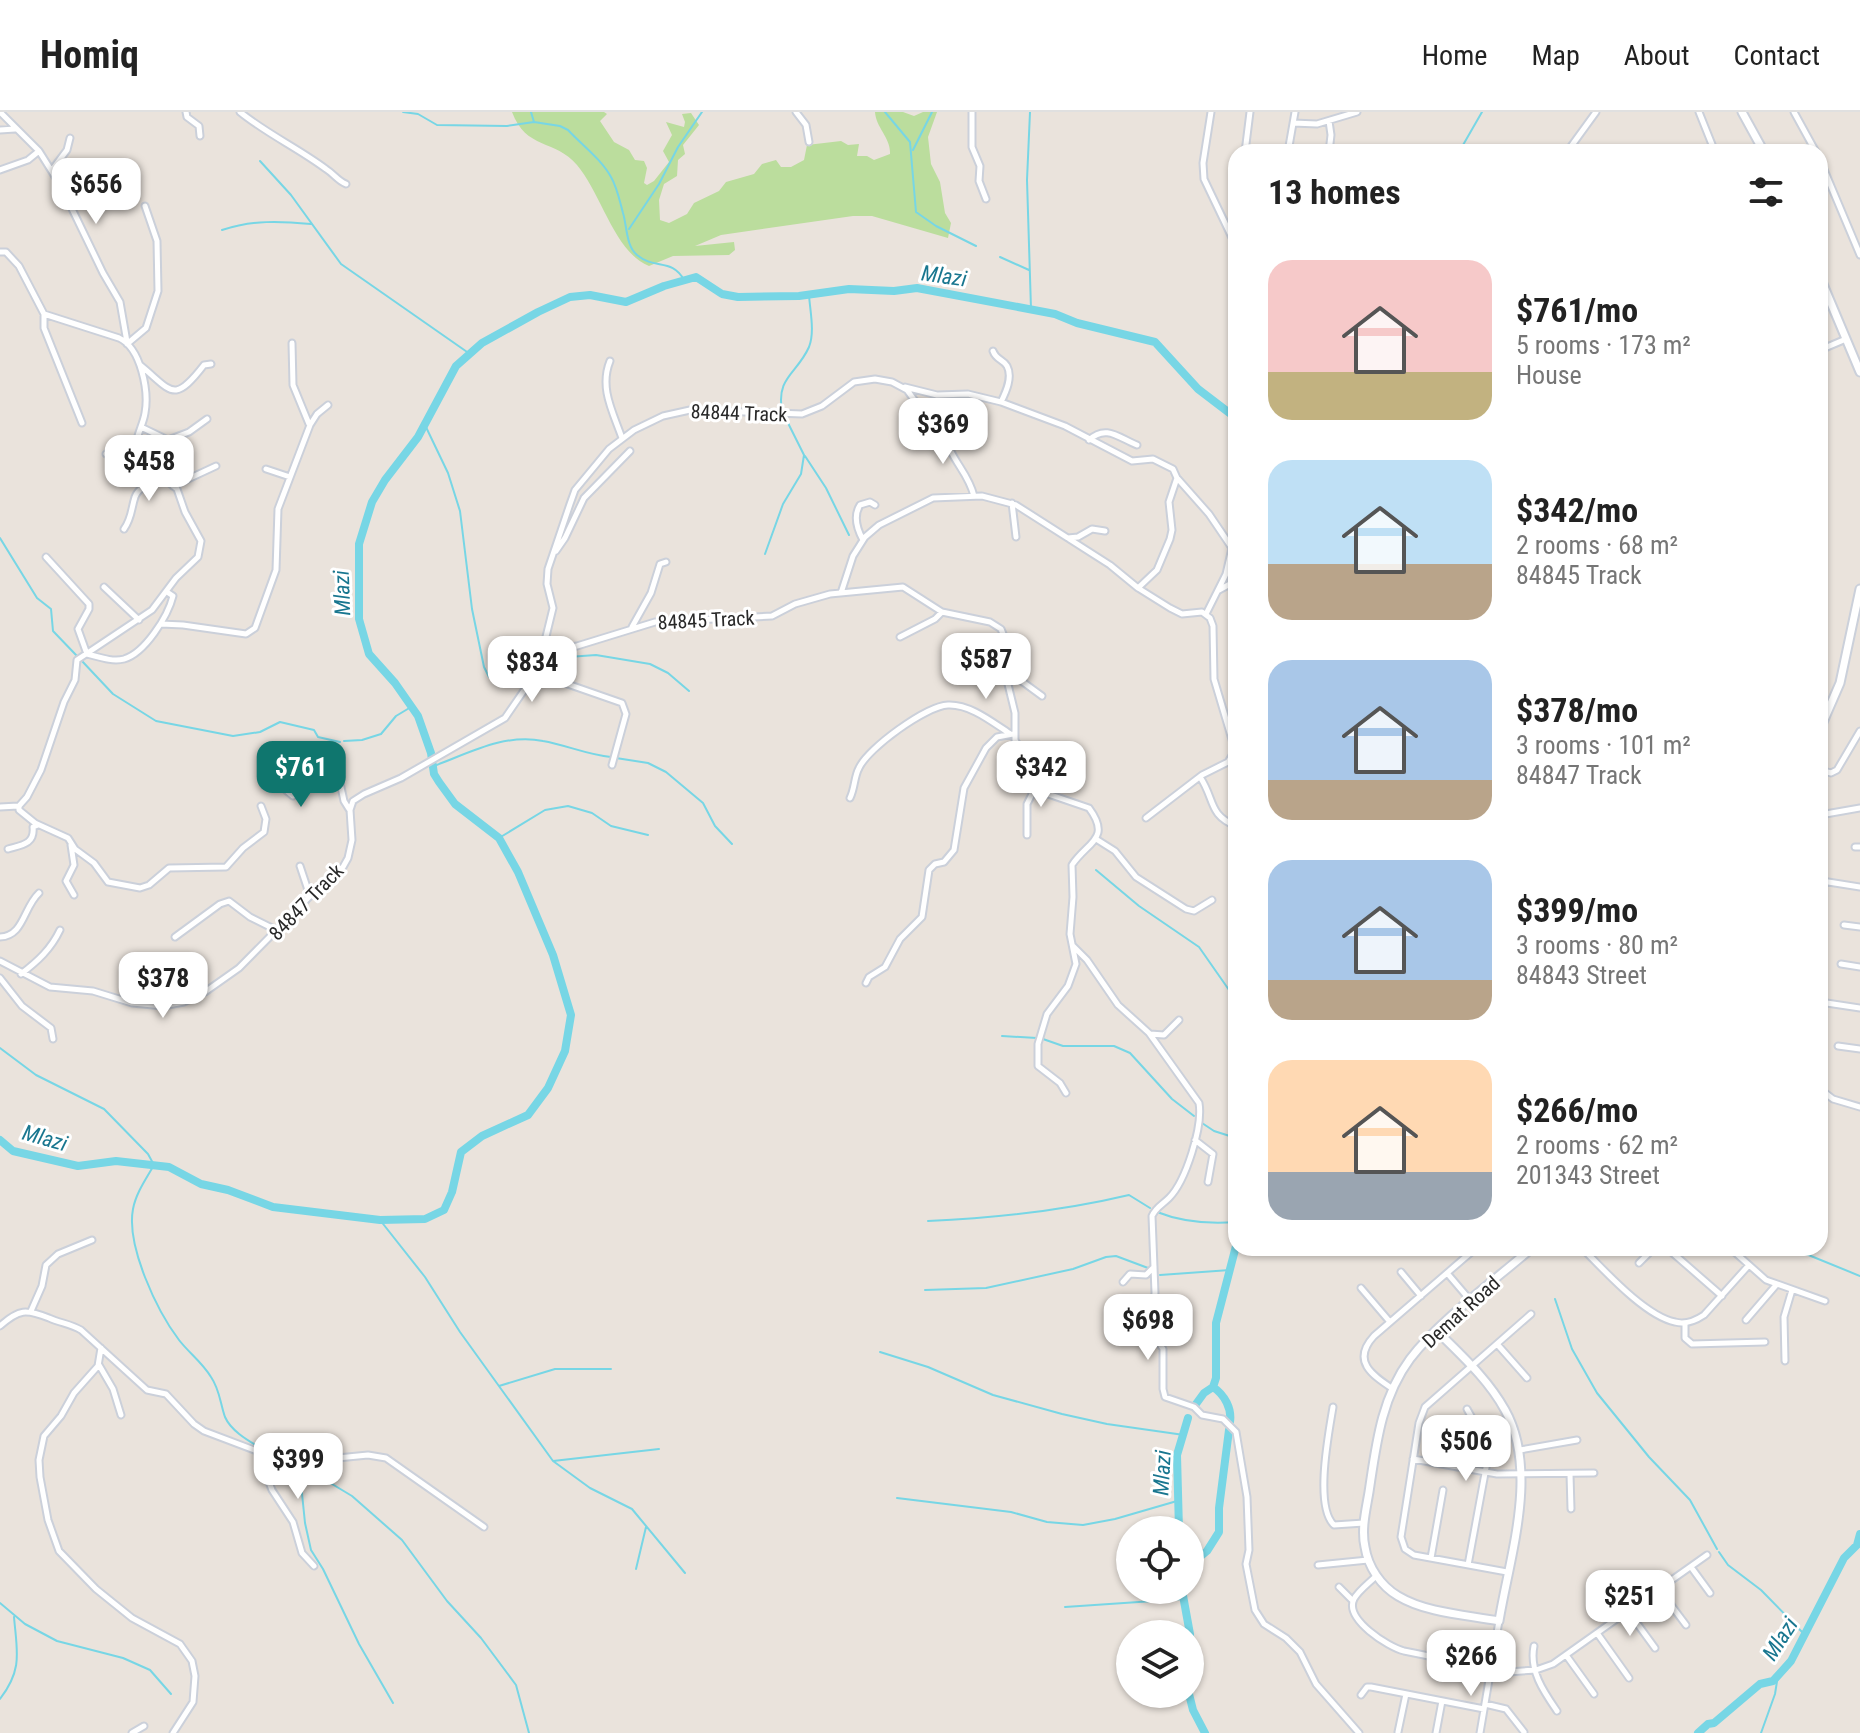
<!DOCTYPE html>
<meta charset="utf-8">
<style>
:root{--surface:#fff;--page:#f2f2f2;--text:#222;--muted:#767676;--line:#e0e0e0;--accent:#0f766e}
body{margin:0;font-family:"Roboto Condensed",sans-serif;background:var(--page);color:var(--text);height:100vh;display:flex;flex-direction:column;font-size:30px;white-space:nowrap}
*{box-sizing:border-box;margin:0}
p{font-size:26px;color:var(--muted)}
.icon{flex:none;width:44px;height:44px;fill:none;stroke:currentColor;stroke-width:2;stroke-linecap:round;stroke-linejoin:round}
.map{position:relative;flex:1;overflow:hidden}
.drawer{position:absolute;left:1228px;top:32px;width:600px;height:1112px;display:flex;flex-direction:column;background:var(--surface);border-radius:24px;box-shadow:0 2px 6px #0004}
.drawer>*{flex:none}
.buttons{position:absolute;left:1116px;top:1404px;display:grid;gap:16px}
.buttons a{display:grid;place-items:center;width:88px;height:88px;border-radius:50%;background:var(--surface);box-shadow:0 2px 6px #0004;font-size:40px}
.price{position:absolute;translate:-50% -68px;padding:0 18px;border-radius:16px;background:#fff;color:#222;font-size:26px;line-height:52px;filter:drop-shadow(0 2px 4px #0008)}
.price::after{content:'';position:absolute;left:50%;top:48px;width:24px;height:18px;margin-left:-12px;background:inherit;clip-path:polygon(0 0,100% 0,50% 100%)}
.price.current{background:var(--accent);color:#fff}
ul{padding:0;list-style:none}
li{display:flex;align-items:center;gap:24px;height:200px;padding:0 40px}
li span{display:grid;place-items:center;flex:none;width:224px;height:160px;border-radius:24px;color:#555}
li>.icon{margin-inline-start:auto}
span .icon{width:96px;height:96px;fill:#fffc;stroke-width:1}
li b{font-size:34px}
h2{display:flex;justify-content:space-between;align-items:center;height:96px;padding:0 40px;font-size:34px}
header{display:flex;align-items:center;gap:48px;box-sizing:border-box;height:112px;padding:0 40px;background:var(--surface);border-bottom:2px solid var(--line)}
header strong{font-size:38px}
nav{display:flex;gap:44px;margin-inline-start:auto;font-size:28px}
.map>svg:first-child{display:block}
</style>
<header>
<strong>Homiq</strong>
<nav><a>Home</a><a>Map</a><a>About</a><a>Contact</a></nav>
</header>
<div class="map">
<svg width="1860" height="1621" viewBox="0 0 1860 1621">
<rect width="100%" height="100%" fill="#eae3dc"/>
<path fill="#bbdd9d" d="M512,0H604L607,2L600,9L614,30L629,38L635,48L644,49L647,56L644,71L647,73L654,69L669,50L663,39L672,23L666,10L684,15L685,10L682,2L691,1L699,13L683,33L685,42L678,48L677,64L664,72L659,88L660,108L669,111L687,102L694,91L719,79L726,70L754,62L762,52L776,48L781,55H791L804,48L807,33L841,29L848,33L859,32L857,44H867L874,48L890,42C891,26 876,16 875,0H903L914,4L923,0H937L928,25L931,52L940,70L945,101L951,111L948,126L872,104H853L721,123L695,134L734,130L735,138L729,143L673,144L649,154C615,141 601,81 577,53C555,27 526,38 512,0Z"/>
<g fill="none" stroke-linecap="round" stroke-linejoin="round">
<path stroke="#77d6e5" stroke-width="2" d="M403,0L418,2L437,13L507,14L534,10
M531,0L534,10L560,14L568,18C582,33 601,47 611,65C617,75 620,90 623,101C627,114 626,134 637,143C655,158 672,146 684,168
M885,0L910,30L916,100L936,114L976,134
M1030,0L1027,68L1031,197
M913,38L932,0
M1459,40L1482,0
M260,49L291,83L341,152L470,242
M629,117L659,72L678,35L702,0
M222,118C253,108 279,109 311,112
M1000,145L1029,158
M782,299C776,265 797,262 809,235C815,220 810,199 809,183
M425,313L448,361L460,399L472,497L484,555L489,565L497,567L527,553L535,556
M805,344L826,376L849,423
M0,426L37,486L51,497L53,519L77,544
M765,442L783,392L801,362L804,343L785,305
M81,548L113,582L156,609L233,624L260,620L280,610L314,618L318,625L340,630
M542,554L554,546L596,543L650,552L668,561L689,579
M344,629L362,628L381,622L396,604L411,595
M616,646L648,651L666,660L703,691L715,714L732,732
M434,654C469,641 505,621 543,629C566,633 588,643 611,645
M499,726L545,698L568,694L592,701L611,714L648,723
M1096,758L1139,794L1199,835L1236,888
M1002,924L1037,926
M1043,927L1063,934H1114L1130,941L1172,987L1194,1004
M0,936L36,963L104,997L148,1042L154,1053C146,1067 136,1081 133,1097C126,1134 157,1199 179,1228C189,1241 202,1250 211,1265C220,1278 220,1291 225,1305C232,1321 253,1331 267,1340
M1202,1011L1214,1019L1236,1026
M1157,1100C1182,1110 1210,1112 1236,1110
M380,1108L425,1165L460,1220L553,1349L590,1376L632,1397L685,1461
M928,1109C997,1106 1062,1099 1129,1083L1150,1096
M1798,1136L1806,1142L1860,1164
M1160,1163L1230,1158
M925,1178L986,1176L1073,1157L1106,1145L1116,1144L1148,1156
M1555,1187L1572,1237L1597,1281L1649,1345L1690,1388L1717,1437
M880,1240L928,1255L993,1283L1062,1302L1107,1312L1184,1323
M499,1274L555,1257H611
M553,1349L659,1337
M275,1352L286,1360L305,1362L332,1372L352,1384L402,1428L447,1489L481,1526L516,1573L529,1621
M300,1362L305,1411L311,1438L323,1457L359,1532L393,1591
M897,1386L1011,1400L1047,1410L1083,1413L1115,1407L1177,1389
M1719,1440L1728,1453L1761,1478L1806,1524
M636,1457L646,1415
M0,1491L25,1512L57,1529L123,1546L150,1558L171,1582
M1065,1495L1183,1487
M0,1587C23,1557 17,1540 14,1505
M1761,1621L1775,1582L1778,1563"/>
<path stroke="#77d6e5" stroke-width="8" d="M0,1028L13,1039L78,1054L116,1049L169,1055L201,1072L228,1078L273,1095L380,1108L425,1107L444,1098L452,1080L461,1040L482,1024L528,1003L548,976L565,939L571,903L553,843L518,760L499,726L455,692L439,670L434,662L431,641L418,604L395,571L369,542L359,507V432L372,390L385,368L418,325L456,254L482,231L538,200L570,185L590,183L626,190L664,174L696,165L722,182L738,185L799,184L849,177L894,179L917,176L1055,202L1077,211L1155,230L1198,277L1236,306
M1213,1275C1225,1283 1232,1297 1230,1310
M1196,1292L1204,1281L1213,1275L1216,1266V1211L1236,1134
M1179,1418L1177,1343L1188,1306
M1190,1453L1207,1439L1219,1420V1396L1229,1318
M1182,1478L1190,1522
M1190,1524L1195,1554L1190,1576
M1189,1582L1193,1598L1205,1621
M1698,1621L1708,1612L1714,1611L1760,1572L1773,1569L1791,1549L1844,1446L1857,1433L1860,1422"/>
<defs>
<path id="street" d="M0,0L39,39L61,74L103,161L120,190L127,230
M186,0L187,5L199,14L200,24
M240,0C267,22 298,36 326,57C334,62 338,69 346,72
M796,0L806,13L809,30
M972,0V35L980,54L979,69L986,87
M1211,0L1203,51L1204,67L1236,134
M1699,0L1715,40
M1794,0L1816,40
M1293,11L1317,12L1357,0
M0,18L15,17
M1245,40L1250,0
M1288,40L1295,0
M1329,40L1331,23L1329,9
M1567,40L1596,0
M1820,48L1860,143
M0,58L28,48L39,39
M52,58L67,38L70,26
M0,140H6L19,154L44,202L119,226C141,236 149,279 145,301C143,314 135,324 136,338L147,353L177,377L185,400L201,429L198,445L176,466L152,498L77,548L75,568L64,590L41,658L27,685L19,694
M44,202V216L82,311
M292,231L293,273L309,312
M127,232L146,216L158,179L157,129L145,94
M1820,238L1846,227
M993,239C996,248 1003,247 1007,254C1013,265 1006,280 1001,290
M610,249C599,276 613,300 622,326
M140,253C172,279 173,293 204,253L211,252
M905,275L937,283L968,282L1001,290L1065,314L1132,349L1153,347L1173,357L1177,366L1169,390L1172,418L1170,427L1157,458L1138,476
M141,315L168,328L189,320L207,307
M945,316C947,347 967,356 974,384
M1089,328C1106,312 1119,326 1137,333
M106,342L120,335L135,336
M266,357L290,365
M1178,367L1209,402L1232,436L1226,462L1206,502
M173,374L216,354
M1012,391L1016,425
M124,417C132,406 131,397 135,385C139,373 150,376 154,359
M1068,426L1078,425L1092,417L1105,419
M863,428C857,417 853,404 860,393L870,390L875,393
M556,439L565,426L584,386L630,339
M46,445L89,492V497L78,517L87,542C99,545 112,550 124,547C145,541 168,504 173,484L167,480
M104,475L139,508
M1219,478L1230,472H1236
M841,481L853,444L865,425L879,413L933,386L982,384L1016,393L1110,453L1138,476L1170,496L1182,502L1202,500L1210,506L1213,514L1214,567L1236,641
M161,512L183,513L246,522L255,516L276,458L278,397L310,313L317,302L328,293
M632,515L651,481L660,452L666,450
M900,525L935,507L942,500
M541,545L553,496L547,472L548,457L570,392L575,378L609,337L634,318L663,304L690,298L802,302L822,294L854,270L875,267L892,270L907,278L920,296L926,317
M1005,557L1042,584
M538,558L556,568L622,591L626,602L612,653
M311,650L336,652L344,689L349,697
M1820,658L1831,661L1837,658L1860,619
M1200,665C1215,687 1208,703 1236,714
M275,669L293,684L338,659
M850,686C855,676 854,665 859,656C868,636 926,594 948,593C970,592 992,610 1009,621
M19,694V698L35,711L68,726L75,737L94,751L108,770L140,776L149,773L169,756L226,755L243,736L264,720L266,707L261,694
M0,695L18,694
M1820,699L1823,759L1820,793
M1820,703L1860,696
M1146,706L1202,663L1228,650L1235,639
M1027,723V692L1039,668
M1096,727L1115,739L1136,765L1186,797L1194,799L1212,788
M1233,727L1236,724
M71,733L74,753L66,769L74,783
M1855,735H1860
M8,737C22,733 35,732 33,715L38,713
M300,754L310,784
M1822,769L1860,775
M1844,813L1860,815
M0,825C24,824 23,796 39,781
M175,825L220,792L229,789L250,805L278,819
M1073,834L1087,848L1118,893L1149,921L1199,991C1203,1014 1186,1069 1169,1086C1162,1093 1156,1095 1152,1104L1155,1181L1150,1216L1163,1237V1277L1165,1285L1194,1295L1202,1303L1223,1307L1236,1320L1247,1385L1249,1438L1246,1452L1255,1498L1264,1512L1286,1526L1300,1540L1316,1572L1359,1621
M0,849L50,875L93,879L132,891L163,894L184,890L205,880L239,856L310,784L343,755L348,746L352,728L350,698L353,689L364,682L401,666L505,606L538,558L541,546L550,540L577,534L655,510L772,504L795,492L830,482L903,475L942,500L990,510L1001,517L1005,527V560L1015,601V628L1048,682L1089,696C1112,727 1087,730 1072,753L1073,785L1070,822L1076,852L1068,874L1047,902L1038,932V954L1060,971L1066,981
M1841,852L1860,855
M21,862C38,849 51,837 60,818
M0,866L22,894L51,916L53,927
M866,871L869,865L885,855L900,827L922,805L929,758L935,752L944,750L954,738L964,676L986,636L997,625L1013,622
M1820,890L1860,896
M1150,922L1164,923L1179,908
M1838,934L1860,937
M1820,977L1833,987L1860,995
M1195,1028L1213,1042L1208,1070
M1582,1136C1604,1158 1645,1204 1675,1210C1686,1213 1695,1209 1704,1203L1749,1153
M1667,1136L1722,1184
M1730,1136L1766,1168L1825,1189
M1639,1151L1654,1136
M1401,1160L1421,1184
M1447,1161L1470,1188
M1123,1170L1130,1162L1146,1163L1154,1155
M1361,1176L1390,1210
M31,1199L42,1174L46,1153L58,1142L92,1128
M1746,1208L1777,1172
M1685,1211V1226L1692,1232L1765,1230
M0,1214C19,1197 26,1197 49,1206C60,1211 71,1212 81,1218L147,1278L166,1282L194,1312L204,1319L270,1344L317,1348L368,1343L386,1346L484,1415
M1497,1232L1527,1266
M101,1236L98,1254L74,1281L61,1304L44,1324L39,1348L40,1365L48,1408L59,1439L96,1477L132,1506L180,1532L192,1549L195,1564L193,1590L173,1621
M1785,1249L1784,1205L1792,1178
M99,1253L113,1277L121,1303
M1393,1277C1372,1263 1351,1249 1374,1224L1476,1136
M1333,1295C1329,1320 1314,1394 1334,1413L1364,1411
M1467,1297L1486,1331L1488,1345L1468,1453
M1520,1338L1577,1328
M257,1339L272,1378L293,1410L302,1441L314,1454
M1413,1347L1497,1362L1594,1361
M1570,1362L1571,1397
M1431,1446L1443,1378
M1318,1453L1368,1448
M1691,1455L1710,1481
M1507,1460L1414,1443L1405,1437L1401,1425L1419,1311L1425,1295L1531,1202
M1376,1464C1369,1471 1358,1479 1354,1487C1344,1507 1388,1535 1404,1539L1508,1560L1536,1558L1553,1552L1707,1443
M1339,1475L1353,1489
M1659,1477L1686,1513
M1628,1499L1655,1536
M1597,1521L1629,1566
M1534,1534C1529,1559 1544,1580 1557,1599
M1566,1543L1594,1582
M1361,1583L1367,1575H1371L1484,1597
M1485,1592L1506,1597L1524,1620
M1398,1620L1406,1582
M132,1621L144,1614
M1436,1621L1442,1589
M1480,1621L1499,1509"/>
<path id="secondary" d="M1742,0L1764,40
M1820,165L1860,260
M1820,617L1840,571L1860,477
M1437,1219C1461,1243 1488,1267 1505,1298C1539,1359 1510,1443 1499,1509C1467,1503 1426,1501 1398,1484C1381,1474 1368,1455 1365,1435C1361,1417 1366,1398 1369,1380C1376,1334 1381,1286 1410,1247C1439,1209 1495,1168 1532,1136"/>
</defs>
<use href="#street" stroke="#cbd0da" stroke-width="9"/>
<use href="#secondary" stroke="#cbd0da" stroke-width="11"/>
<use href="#street" stroke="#fff" stroke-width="5"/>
<use href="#secondary" stroke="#fff" stroke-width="7"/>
</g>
<g text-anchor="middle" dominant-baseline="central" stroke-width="6" stroke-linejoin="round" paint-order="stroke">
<g font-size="20" fill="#292929" stroke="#fff">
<text transform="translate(739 301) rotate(2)">84844 Track</text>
<text transform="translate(706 508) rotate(-3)">84845 Track</text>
<text transform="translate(306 790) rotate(-46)">84847 Track</text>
<text transform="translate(1461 1200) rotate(-42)">Demat Road</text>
</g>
<g font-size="22" font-style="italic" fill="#18768f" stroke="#fff">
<text transform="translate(944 164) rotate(8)">Mlazi</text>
<text transform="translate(342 481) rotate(-92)">Mlazi</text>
<text transform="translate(45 1026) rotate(16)">Mlazi</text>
<text transform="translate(1162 1361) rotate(-87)">Mlazi</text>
<text transform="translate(1780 1527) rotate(-57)">Mlazi</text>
</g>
</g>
</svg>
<div class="buttons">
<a><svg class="icon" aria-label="locate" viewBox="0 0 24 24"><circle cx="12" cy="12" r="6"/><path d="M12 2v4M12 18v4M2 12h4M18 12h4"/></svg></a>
<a><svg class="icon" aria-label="layers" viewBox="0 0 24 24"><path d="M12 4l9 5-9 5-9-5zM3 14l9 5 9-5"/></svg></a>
</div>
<b class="price" style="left:96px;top:114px">$656</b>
<b class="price" style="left:943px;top:354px">$369</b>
<b class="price" style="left:149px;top:391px">$458</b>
<b class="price" style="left:986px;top:589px">$587</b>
<b class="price" style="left:532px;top:592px">$834</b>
<b class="price current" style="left:301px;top:697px">$761</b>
<b class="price" style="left:1041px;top:697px">$342</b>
<b class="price" style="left:163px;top:908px">$378</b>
<b class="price" style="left:1148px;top:1250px">$698</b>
<b class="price" style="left:1466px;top:1371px">$506</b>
<b class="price" style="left:298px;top:1389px">$399</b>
<b class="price" style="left:1630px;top:1526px">$251</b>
<b class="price" style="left:1471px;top:1586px">$266</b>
<section class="drawer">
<h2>13 homes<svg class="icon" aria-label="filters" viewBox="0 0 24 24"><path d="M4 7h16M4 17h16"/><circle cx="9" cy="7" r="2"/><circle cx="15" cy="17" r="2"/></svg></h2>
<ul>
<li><span style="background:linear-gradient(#f6c9c9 70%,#c2b280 0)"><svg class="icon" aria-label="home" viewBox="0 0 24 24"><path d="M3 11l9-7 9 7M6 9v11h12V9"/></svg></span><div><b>$761/mo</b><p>5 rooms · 173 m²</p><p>House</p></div></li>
<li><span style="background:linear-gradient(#bfe0f5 65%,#b9a48a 0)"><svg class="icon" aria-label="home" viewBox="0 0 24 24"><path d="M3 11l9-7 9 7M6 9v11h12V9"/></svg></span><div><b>$342/mo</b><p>2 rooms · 68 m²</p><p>84845 Track</p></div></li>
<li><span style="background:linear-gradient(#a9c7e8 75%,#b9a48a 0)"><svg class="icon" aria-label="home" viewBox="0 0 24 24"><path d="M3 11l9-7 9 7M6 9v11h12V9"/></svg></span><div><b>$378/mo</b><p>3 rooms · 101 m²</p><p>84847 Track</p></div></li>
<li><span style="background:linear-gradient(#a9c7e8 75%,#b9a48a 0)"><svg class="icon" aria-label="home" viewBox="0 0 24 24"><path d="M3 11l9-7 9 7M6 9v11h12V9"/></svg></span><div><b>$399/mo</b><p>3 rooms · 80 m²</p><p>84843 Street</p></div></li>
<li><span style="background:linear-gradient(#ffd9b3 70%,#9aa5b1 0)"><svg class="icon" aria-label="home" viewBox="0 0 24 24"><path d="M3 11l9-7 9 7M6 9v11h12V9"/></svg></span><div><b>$266/mo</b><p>2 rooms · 62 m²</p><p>201343 Street</p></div></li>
</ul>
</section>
</div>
